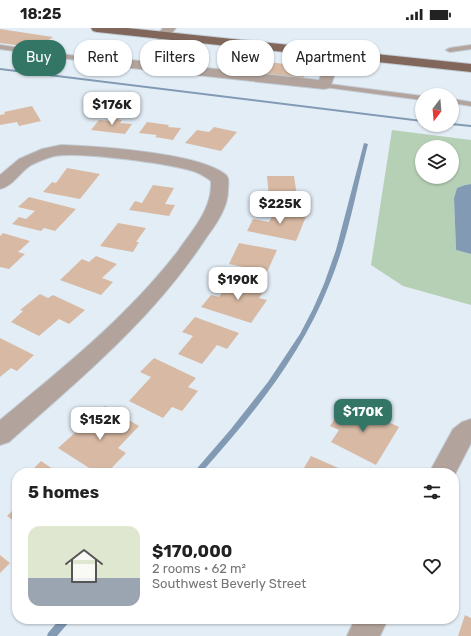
<!DOCTYPE html>
<meta charset="utf-8">
<style>
:root{--surface:#fff;--page:#f6f6f6;--text:#222;--muted:#767676;--line:#e0e0e0;--accent:#347666}
body{margin:0;font-family:Rubik,sans-serif;background:var(--page);color:var(--text);height:100vh;display:flex;flex-direction:column;font-size:15px;white-space:nowrap}
*{box-sizing:border-box;margin:0}
p{font-size:13px;color:var(--muted)}
.icon{flex:none;width:22px;height:22px;fill:none;stroke:currentColor;stroke-width:2;stroke-linecap:round;stroke-linejoin:round}
.map{position:relative;flex:1;overflow:hidden}
.side{position:absolute;left:12px;top:440px;width:447px;height:156px;display:flex;flex-direction:column;background:var(--surface);border-radius:16px;box-shadow:0 1px 3px #0004}
.side>*{flex:none}
.top-card{position:absolute;left:12px;top:12px;width:447px;height:36px;display:flex;gap:8px}
.needle{width:26px;rotate:196deg}
.tools{position:absolute;left:415px;top:60px;display:grid;gap:8px}
.tools a{display:grid;place-items:center;width:44px;height:44px;border-radius:50%;background:var(--surface);box-shadow:0 1px 3px #0004;font-size:20px}
.price{position:absolute;translate:-50% -34px;padding:0 9px;border-radius:8px;background:#fff;color:#222;font-size:13px;line-height:26px;filter:drop-shadow(0 1px 2px #0008)}
.price::after{content:'';position:absolute;left:50%;top:24px;width:12px;height:9px;margin-left:-6px;background:inherit;clip-path:polygon(0 0,100% 0,50% 100%)}
.price.on{background:var(--accent);color:#fff}
ul{padding:0;list-style:none}
li{display:flex;align-items:center;gap:12px;height:100px;padding:0 16px}
li+li{border-top:1px solid var(--line)}
li span{display:grid;place-items:center;flex:none;width:112px;height:80px;border-radius:12px;color:#555}
li>.icon{margin-inline-start:auto}
span .icon{width:48px;height:48px;fill:#fffc;stroke-width:1}
li b{font-size:17px}
h2{display:flex;justify-content:space-between;align-items:center;height:48px;padding:0 16px;font-size:17px}
.pill{padding:0 14px;border-radius:16px;background:var(--surface);box-shadow:0 1px 3px #0004;font-size:14px;line-height:36px}
.pill.on{background:var(--accent);color:#fff}
.status{display:flex;justify-content:space-between;align-items:center;height:28px;padding:0 20px;background:var(--surface);direction:ltr}
.status svg{height:11px;fill:currentColor}
.map>svg:first-child{display:block}
</style>
<div class="status"><b>18:25</b><svg viewBox="0 0 49 12"><path d="M0 12V9h3v3zM5 12V6h3v6zM10 12V3h3v9zM15 12V0h3v12zM26 1h20v11H26zM47 4h2v5h-2z"/></svg></div>
<div class="map">
<svg width="471" height="608" viewBox="0 0 471 608">
<rect width="100%" height="100%" fill="#e3edf6"/>
<path fill="#b6d0b6" fill-rule="evenodd" d="M392,102L471,112V156L465,157L457,160L454,170L456,222L471,226V277L403,258L371,237ZM422,119H452V149H422Z"/>
<path fill="#829ab3" d="M471,156V226L456,222L454,170L457,160L465,157Z"/>
<g fill="none" stroke-linecap="round" stroke-linejoin="round">
<path fill="#829ab3" fill-rule="evenodd" d="M0,40L422,92V94L0,42Z
M452,95L471,97V99L451,97H452Z
M364,115L368,116C356,163 348,212 329,257C301,328 252,388 201,445H193L231,401L268,354L300,306L313,281L324,256L336,222Z
M60,591H70L69,594L57,608H47L48,605Z"/>
</g>
<path fill="#d8baa4" d="M0,1L53,9L38,20L0,15Z
M227,29L261,33L252,48L217,43Z
M269,34L308,39L302,53L261,48Z
M32,78L41,93L19,98L17,94L0,97V87L5,86L4,84Z
M112,90L122,92L120,95L132,96L125,106L91,102L99,92L110,93Z
M147,94L169,97L168,99L181,100L173,112L155,109L157,107L139,105Z
M214,99L237,104L221,123L185,115L197,102L209,104Z
M67,140L100,146L80,171L43,164L52,154L56,155Z
M267,148H294L297,168L269,169Z
M153,157L174,160L165,176L175,177L169,188L129,182L135,173L142,175Z
M29,169L76,181L55,203L44,200L41,203L12,196L19,189L26,191L35,183L18,179Z
M276,180L307,186L296,213L247,203L253,191L269,194Z
M118,195L146,200L136,214H139L133,224L100,218Z
M3,205L30,213L18,224L25,226L9,241L0,239V208Z
M239,215L277,222L267,244L229,236Z
M96,228L117,236L102,250L113,254L101,267L60,252L82,231L89,234Z
M232,251L265,261L259,270L267,272L251,295L201,279L211,267L219,269Z
M40,266L48,270L53,267L85,282L69,296L59,291L39,308L11,294L23,283L20,282Z
M195,289L239,305L227,321L217,317L202,336L178,326L193,308L182,304Z
M0,310L34,327L17,343L11,340L0,349Z
M154,330L196,350L188,359L198,363L182,383L172,379L163,390L129,373L151,349L140,344Z
M346,374L399,399L376,437L331,414L339,402L330,398Z
M105,378L139,398L118,420L126,425L107,445H97L58,420Z
M311,428L350,445H301Z
M41,433L59,445H29Z
M17,478V495L7,488Z
M0,527L10,535L0,545Z
M465,587L471,590V608H458Z"/>
<g fill="none" stroke-linecap="round" stroke-linejoin="round">
<defs>
<path id="service" d="M0,17L97,31L131,34L135,36L131,38L97,35L0,21Z
M471,17V21L450,24L446,22L450,20Z
M321,55L422,68V72L324,59L320,57Z
M452,71L471,74V78L452,75Z"/>
<path id="minor" d="M336,22L341,23L342,26L331,57L329,60L324,61L131,40L126,39L124,36L126,33L131,32L319,52L330,26L331,23Z
M61,117C96,118 202,125 226,147C230,151 228,157 228,162C228,180 216,196 206,210C153,291 80,351 9,414L0,417V392C63,340 128,288 178,223C189,207 204,190 209,171C211,165 211,159 211,153C207,150 203,147 198,145C179,136 69,122 51,129C44,131 37,134 31,137C20,144 13,158 0,161V147L19,131L42,121Z
M471,391V415L454,448V445H429L453,401L462,394Z
M355,591H388L380,608H347Z"/>
<path id="tertiary" d="M163,0H176L166,11H158L156,8Z"/>
<path id="primary" d="M91,0H127L471,36V44L97,4L93,3Z"/>
</defs>
<use href="#service" stroke="#c2cbd3" stroke-width="2"/>
<use href="#minor" stroke="#c2cbd3" stroke-width="2"/>
<use href="#tertiary" stroke="#c2cbd3" stroke-width="2"/>
<use href="#primary" stroke="#c2cbd3" stroke-width="2"/>
<use href="#service" fill="#b2a39c" fill-rule="evenodd"/>
<use href="#minor" fill="#b2a39c" fill-rule="evenodd"/>
<use href="#tertiary" fill="#b2a39c" fill-rule="evenodd"/>
<use href="#primary" fill="#81675b" fill-rule="evenodd"/>
</g>
</svg>
<div class="tools">
<a><svg class="needle" viewBox="-14 -14 28 28"><path d="M0-13l5 13h-10z" fill="#e53935"/><path d="M0 13l5-13h-10z" fill="#767676"/></svg></a>
<a><svg class="icon" aria-label="layers" viewBox="0 0 24 24"><path d="M12 4l9 5-9 5-9-5zM3 14l9 5 9-5"/></svg></a>
</div>
<b class="price" style="left:112px;top:98px">$176K</b>
<b class="price" style="left:280px;top:197px">$225K</b>
<b class="price" style="left:238px;top:273px">$190K</b>
<b class="price on" style="left:363px;top:405px">$170K</b>
<b class="price" style="left:100px;top:413px">$152K</b>
<div class="top-card">
<a class="pill on">Buy</a>
<a class="pill">Rent</a>
<a class="pill">Filters</a>
<a class="pill">New</a>
<a class="pill">Apartment</a>
</div>
<section class="side">
<h2>5 homes<svg class="icon" aria-label="filters" viewBox="0 0 24 24"><path d="M4 7h16M4 17h16"/><circle cx="9" cy="7" r="2"/><circle cx="15" cy="17" r="2"/></svg></h2>
<ul>
<li><span style="background:linear-gradient(#dfe7d0 65%,#9aa5b1 0)"><svg class="icon" aria-label="home" viewBox="0 0 24 24"><path d="M3 11l9-7 9 7M6 9v11h12V9"/></svg></span><div><b>$170,000</b><p>2 rooms · 62 m²</p><p>Southwest Beverly Street</p></div><svg class="icon" aria-label="heart" viewBox="0 0 24 24"><path d="M12 20l-8-8c-3-5 5-10 8-4 3-6 11-1 8 4z"/></svg></li>
</ul>
</section>
</div>
